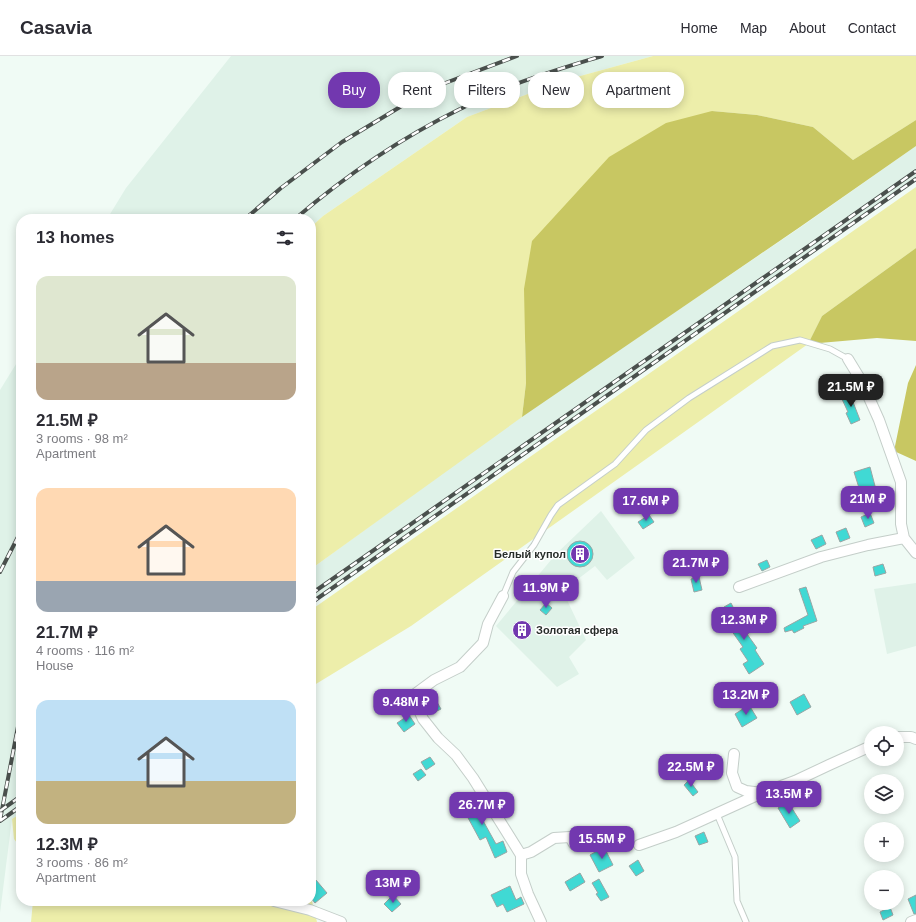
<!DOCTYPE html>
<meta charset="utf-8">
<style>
:root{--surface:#fff;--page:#f7f7f7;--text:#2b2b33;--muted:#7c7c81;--line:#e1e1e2;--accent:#7238af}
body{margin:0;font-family:Arial,sans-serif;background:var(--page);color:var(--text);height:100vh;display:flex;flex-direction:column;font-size:15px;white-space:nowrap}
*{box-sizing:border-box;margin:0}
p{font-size:13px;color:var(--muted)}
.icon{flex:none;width:22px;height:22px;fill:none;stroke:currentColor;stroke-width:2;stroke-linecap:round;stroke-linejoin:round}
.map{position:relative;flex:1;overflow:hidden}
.sheet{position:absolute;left:16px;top:158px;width:300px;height:692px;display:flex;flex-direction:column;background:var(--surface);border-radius:16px;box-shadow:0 2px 10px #0003}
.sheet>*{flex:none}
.guide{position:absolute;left:328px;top:16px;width:380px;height:36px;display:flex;gap:8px}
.fabs{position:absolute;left:864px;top:670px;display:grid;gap:8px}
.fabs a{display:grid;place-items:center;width:40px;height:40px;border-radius:50%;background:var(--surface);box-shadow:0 2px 10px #0003;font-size:20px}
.price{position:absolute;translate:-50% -34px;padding:0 9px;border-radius:8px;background:var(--accent);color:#fff;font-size:13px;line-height:26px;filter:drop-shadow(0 1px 2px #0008)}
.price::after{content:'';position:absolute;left:50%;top:24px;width:12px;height:9px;margin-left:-6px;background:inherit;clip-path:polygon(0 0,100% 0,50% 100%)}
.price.on{background:#222;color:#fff}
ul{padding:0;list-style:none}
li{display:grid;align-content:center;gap:8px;height:212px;padding:0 20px}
li span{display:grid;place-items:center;height:124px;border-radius:12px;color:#555}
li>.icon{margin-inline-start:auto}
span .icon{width:72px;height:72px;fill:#fffc;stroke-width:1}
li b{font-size:17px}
h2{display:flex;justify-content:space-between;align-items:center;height:48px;padding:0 20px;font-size:17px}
.chip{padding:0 14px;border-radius:16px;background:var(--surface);box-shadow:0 2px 10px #0003;font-size:14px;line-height:36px}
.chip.on{background:var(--accent);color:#fff}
header{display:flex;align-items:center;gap:24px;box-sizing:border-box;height:56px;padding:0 20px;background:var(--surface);border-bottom:1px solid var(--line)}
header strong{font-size:19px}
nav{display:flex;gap:22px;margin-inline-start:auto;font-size:14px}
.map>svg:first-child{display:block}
</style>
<header>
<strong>Casavia</strong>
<nav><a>Home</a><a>Map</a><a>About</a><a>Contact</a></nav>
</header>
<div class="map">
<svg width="916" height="866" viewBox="0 0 916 866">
<rect width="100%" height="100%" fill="#f0fbf5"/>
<path fill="#dff2e8" d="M231,0H653L562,25L467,61L323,160L311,171V163H107L126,132Z
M916,90V125L712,269L542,385L311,548V513L520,361L798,173Z
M21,300V757L12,763L0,857V334Z
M601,455L635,502L607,524L595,510L578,523L568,546L586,584L569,601L579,618L557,631L496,570L556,498Z
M916,527V590L887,598L874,533Z"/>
<path fill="#edeeaa" d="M653,0H916V64L853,104L813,71L757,59L712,55L525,287L526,327L522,361L311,513V171L323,160L467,61L562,25Z
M916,131V192L822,260L808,288L411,570L311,631V554Z
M21,757V792L14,783L12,763Z
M311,841L317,866H31L33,845H311Z"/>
<path fill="#c8c762" d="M712,55L757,59L813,71L853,104L916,64V90L800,171L522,361L526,327L524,233L532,185L609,101L666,67Z
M916,192V285L877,282L808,288L822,260Z
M916,309V405L894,395L908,327Z"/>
<path fill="#40d9d4" stroke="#98a5a4" d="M851,336L855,345L853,346L860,364L851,368L846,357L848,356L841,341Z
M870,411L875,430L860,435L854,416Z
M870,457L874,467L865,471L861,461Z
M649,459L654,466L643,473L638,466Z
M846,472L850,482L840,486L836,476Z
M822,479L826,488L816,493L811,484Z
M567 498a13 13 0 1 1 26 0a13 13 0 1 1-26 0Z
M767,504L770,511L762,515L758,508Z
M883,508L886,517L875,520L873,511Z
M699,521L702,534L694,536L691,523Z
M806,531L817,565L803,570L804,572L794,577L792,574L785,576L784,572L808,559L799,533Z
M546,547L552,552L546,559L540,554Z
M731,547L741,567L743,565L750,576L747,578L757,592L755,594L764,608L749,618L743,608L748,605L740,593L743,591L731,574L734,572L724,551Z
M514 573a8 8 0 1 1 16 0a8 8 0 1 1-16 0Z
M399,637L404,645L394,651L390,643Z
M804,638L811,651L797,659L790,646Z
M434,641L441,653L431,658L424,646Z
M749,649L757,662L742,671L735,658Z
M409,659L415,668L404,676L397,667Z
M711,698L719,710L706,718L698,706Z
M430,701L435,708L426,714L421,706Z
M421,713L426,719L418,725L413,718Z
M689,724L698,736L693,740L684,729Z
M813,730L820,742L809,747L803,736Z
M471,740L484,760L481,761L496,788L503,785L507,796L495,802L486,781L480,784L460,747Z
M788,746L800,765L790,772L778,752Z
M704,776L708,786L699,789L695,780Z
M604,791L613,809L599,816L590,799Z
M638,804L644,815L636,820L629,810Z
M580,817L585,826L570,835L565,826Z
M599,823L609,841L601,845L596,838L598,837L592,827Z
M316,824L327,837L315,847L311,842V829Z
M510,830L516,844L521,841L524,848L507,856L503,848L497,851L491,839Z
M393,839L401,848L392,856L384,848Z
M916,839V858H914L908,843Z
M890,851L893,859L883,864L880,856Z"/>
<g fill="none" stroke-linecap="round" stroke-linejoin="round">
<defs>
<path id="service" d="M503,540L513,516L534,489L551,459L558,449L615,408L646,374L689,342L772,290L800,284L830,293L848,303
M717,758L735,801L737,845L746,866"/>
<path id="minor" d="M848,303L862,326L879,364L901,426V468L904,482
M739,531L821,501L868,489L904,482L916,497
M503,540L488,568L483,587L460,611L434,624L415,638L417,650L423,663L438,682L456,699L473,722L521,799V818L528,838L541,866
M897,681H911L916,683
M734,698L732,717L737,731L746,735L762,737L795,725L829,709L871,690
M639,789L676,776L762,737
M521,799L531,796L554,782L570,781L574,788
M274,845L310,854L341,866
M911,866L916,864"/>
</defs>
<use href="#service" stroke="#c4cec9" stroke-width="7"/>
<use href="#minor" stroke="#c4cec9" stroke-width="12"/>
<use href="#service" stroke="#fff" stroke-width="5"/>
<use href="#minor" stroke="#fff" stroke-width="10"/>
<defs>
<path id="rail" d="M245,163L281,132L342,86L400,51L440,29L517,0
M295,163C345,120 401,82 460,53C471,48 481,41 493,37C528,22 566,11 602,0
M0,516L21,475
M311,538L916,115
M311,547L916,123
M0,755L21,740
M0,764L21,655
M0,765L21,750"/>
</defs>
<use href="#rail" stroke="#4a504d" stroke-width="4"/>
<use href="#rail" stroke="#fff" stroke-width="2.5" stroke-dasharray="8" stroke-linecap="butt"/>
</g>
<defs>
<symbol id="building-disc" viewBox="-11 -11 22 22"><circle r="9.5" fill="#7238af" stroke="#fff"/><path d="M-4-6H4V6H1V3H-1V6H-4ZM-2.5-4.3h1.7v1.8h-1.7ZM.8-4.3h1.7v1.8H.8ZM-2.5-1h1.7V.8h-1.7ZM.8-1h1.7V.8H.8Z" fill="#fff"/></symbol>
</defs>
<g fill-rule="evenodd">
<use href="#building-disc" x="569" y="487" width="22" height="22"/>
<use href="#building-disc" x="511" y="563" width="22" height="22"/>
</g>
<g text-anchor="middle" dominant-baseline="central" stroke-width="3" stroke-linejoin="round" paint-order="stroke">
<g font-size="11" font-weight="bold" fill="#282d2a" stroke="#fff" text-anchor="end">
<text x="566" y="498">Белый купол</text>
<text x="536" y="574" text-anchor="start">Золотая сфера</text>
</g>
</g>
</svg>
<div class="fabs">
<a><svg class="icon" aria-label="locate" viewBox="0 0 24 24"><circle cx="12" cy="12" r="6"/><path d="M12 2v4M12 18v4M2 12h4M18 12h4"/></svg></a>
<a><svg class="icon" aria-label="layers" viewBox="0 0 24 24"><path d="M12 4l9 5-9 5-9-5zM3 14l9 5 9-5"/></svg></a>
<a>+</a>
<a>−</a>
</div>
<b class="price on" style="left:851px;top:352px">21.5M ₽</b>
<b class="price" style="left:868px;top:464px">21M ₽</b>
<b class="price" style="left:646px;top:466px">17.6M ₽</b>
<b class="price" style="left:696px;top:528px">21.7M ₽</b>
<b class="price" style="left:546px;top:553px">11.9M ₽</b>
<b class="price" style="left:744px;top:585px">12.3M ₽</b>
<b class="price" style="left:746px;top:660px">13.2M ₽</b>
<b class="price" style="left:406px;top:667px">9.48M ₽</b>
<b class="price" style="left:691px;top:732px">22.5M ₽</b>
<b class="price" style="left:789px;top:759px">13.5M ₽</b>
<b class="price" style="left:482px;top:770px">26.7M ₽</b>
<b class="price" style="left:602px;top:804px">15.5M ₽</b>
<b class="price" style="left:393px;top:848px">13M ₽</b>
<div class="guide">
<a class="chip on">Buy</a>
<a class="chip">Rent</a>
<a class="chip">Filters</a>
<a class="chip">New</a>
<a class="chip">Apartment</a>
</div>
<section class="sheet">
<h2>13 homes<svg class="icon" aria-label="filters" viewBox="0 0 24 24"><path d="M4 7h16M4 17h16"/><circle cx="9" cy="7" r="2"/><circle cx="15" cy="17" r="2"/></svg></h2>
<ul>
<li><span style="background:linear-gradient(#dfe7d0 70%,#b9a48a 0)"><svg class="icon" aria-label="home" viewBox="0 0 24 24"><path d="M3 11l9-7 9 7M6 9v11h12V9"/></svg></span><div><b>21.5M ₽</b><p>3 rooms · 98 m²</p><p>Apartment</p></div></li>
<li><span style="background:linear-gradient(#ffd9b3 75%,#9aa5b1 0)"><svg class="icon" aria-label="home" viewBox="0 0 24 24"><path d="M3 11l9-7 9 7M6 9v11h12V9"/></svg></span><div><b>21.7M ₽</b><p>4 rooms · 116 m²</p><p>House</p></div></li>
<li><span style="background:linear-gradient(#bfe0f5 65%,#c2b280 0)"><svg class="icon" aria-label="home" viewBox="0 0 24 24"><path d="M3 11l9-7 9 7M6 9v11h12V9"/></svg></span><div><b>12.3M ₽</b><p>3 rooms · 86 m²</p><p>Apartment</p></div></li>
</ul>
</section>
</div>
